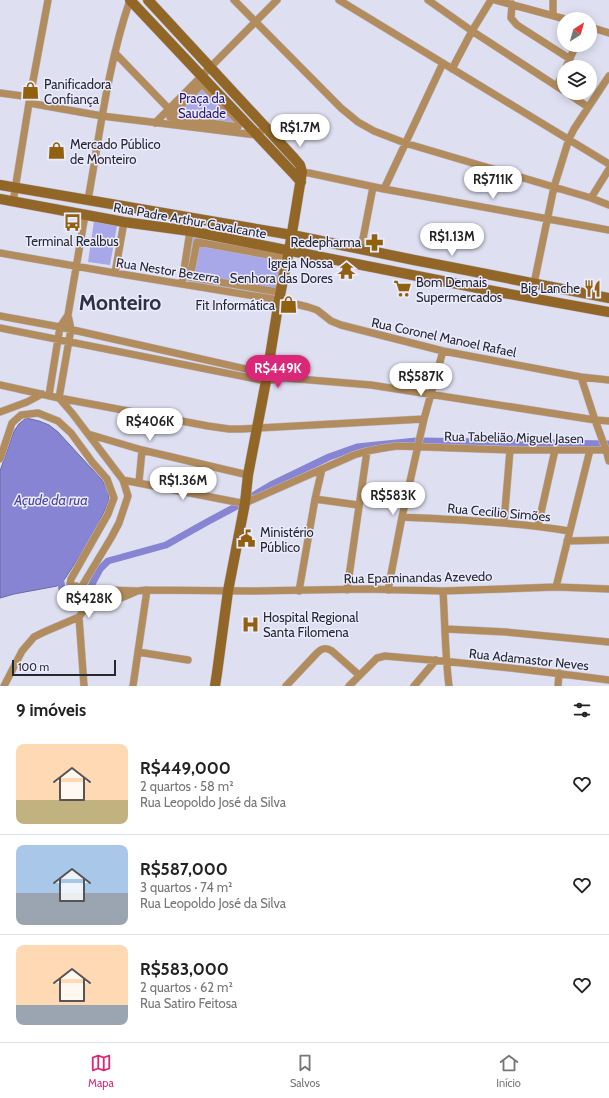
<!DOCTYPE html>
<html lang="pt">
<meta charset="utf-8">
<style>
:root{--surface:#fff;--page:#f6f6f6;--text:#222;--muted:#767676;--line:#e0e0e0;--accent:#db2777}
body{margin:0;font-family:Cabin,sans-serif;background:var(--page);color:var(--text);height:100vh;display:flex;flex-direction:column;font-size:15px;white-space:nowrap}
*{box-sizing:border-box;margin:0}
p{font-size:13px;color:var(--muted)}
.icon{flex:none;width:22px;height:22px;fill:none;stroke:currentColor;stroke-width:2;stroke-linecap:round;stroke-linejoin:round}
.map{position:relative;height:686px;overflow:hidden}
.panel{display:flex;flex-direction:column;background:var(--surface);flex:1}
.panel>*{flex:none}
.needle{width:26px;rotate:37deg}
.buttons{position:absolute;left:557px;top:12px;display:grid;gap:8px}
.buttons a{display:grid;place-items:center;width:40px;height:40px;border-radius:50%;background:var(--surface);box-shadow:0 2px 10px #0003;font-size:20px}
.scale{position:absolute;left:12px;bottom:10px;width:104px;box-sizing:border-box;padding-left:4px;border:2px solid #27272e;border-top:0;font-size:11px;line-height:14px;white-space:nowrap;color:#27272e;-webkit-text-stroke:3px #ebecff;paint-order:stroke}
.price{position:absolute;translate:-50% -34px;padding:0 9px;border-radius:14px;background:#fff;color:#222;font-size:13px;line-height:26px;filter:drop-shadow(0 1px 2px #0008)}
.price::after{content:'';position:absolute;left:50%;top:24px;width:12px;height:9px;margin-left:-6px;background:inherit;clip-path:polygon(0 0,100% 0,50% 100%)}
.price.active{background:var(--accent);color:#fff}
ul{padding:0;list-style:none}
li{display:flex;align-items:center;gap:12px;height:100px;padding:0 16px}
li+li{border-top:1px solid var(--line)}
li span{display:grid;place-items:center;flex:none;width:112px;height:80px;border-radius:8px;color:#555}
li>.icon{margin-inline-start:auto}
span .icon{width:48px;height:48px;fill:#fffc;stroke-width:1}
li b{font-size:17px}
h2{display:flex;justify-content:space-between;align-items:center;height:48px;padding:0 16px;font-size:17px}
.tabs{display:flex;justify-content:space-around;align-items:center;height:56px;border-top:1px solid var(--line);background:var(--surface);font-size:11px;color:var(--muted)}
.tabs a{display:grid;justify-items:center;gap:2px}
.tabs .active{color:var(--accent)}
.map>svg:first-child{display:block}
</style>
<div class="map">
<svg width="609" height="686" viewBox="0 0 609 686">
<rect width="100%" height="100%" fill="#dedff1"/>
<path fill="#a8a8e8" d="M202,84L239,122L238,127L170,117Z
M94,221L117,226L110,265L88,262Z
M191,236L286,253L277,298L186,281Z"/>
<path fill="#8784d3" stroke="#6a68a2" d="M26,418L39,421L49,425L58,432L102,480L108,490L109,501L92,537L64,580L57,586L14,594L0,598V471L14,431L19,424Z"/>
<g fill="none" stroke-linecap="round" stroke-linejoin="round">
<path stroke="#8784d3" stroke-width="7" d="M423,441L609,444
M251,497L271,485L329,457L357,447L416,441
M61,582L64,603L81,607
M89,592L92,584L100,569L108,561L166,545L207,522L237,506"/>
<defs>
<path id="street" d="M234,0L341,108L358,122L374,131L405,143L591,198L609,205
M339,0L609,164
M428,0L472,31L564,91
M495,0L565,19
M553,0V15
M512,4L511,18L517,25L570,59
M590,27L609,33
M115,53L169,109
M566,67L576,45
M452,69L472,31L491,0
M202,84L239,122L238,127L170,117Z
M557,86L564,71
M0,93L30,97
M567,93L588,107
M29,103L102,116L257,135L265,127
M155,123L277,0
M299,172L309,173L384,189L609,230
M384,189L443,63
M591,198L609,169
M88,200C100,133 108,64 130,0
M13,202L30,97L48,0
M197,242L285,258L278,292L190,277Z
M361,249L373,187
M0,253L115,273L279,300L308,307L317,310L331,321L341,325L443,351L581,377L609,380
M115,273L124,222
M182,283L190,231
M531,298L554,187L569,139L574,129L609,76
M0,316L60,327L286,378L371,385L595,420L609,421
M0,328L266,381L282,378
M581,377L595,420L606,450L609,461
M0,385L59,398L208,426L229,429H241L424,419
M49,395L60,327L68,315L85,215
M59,398L72,413L88,434L142,450L248,475
M59,398L71,329L68,315
M0,412L27,402L42,394
M0,459L12,423L21,415L38,413L58,421L71,433L93,463L107,479L114,498L108,514L71,579L70,584L71,586H76
M123,480L236,502L245,503L354,455C368,450 382,448 397,446L510,450H609
M139,482L142,450
M315,499L358,505
M402,517C458,520 514,522 569,531
M504,522L510,450
M538,526L555,450
M567,541L609,540
M556,587L590,450
M347,590L367,451
M388,590L402,517L424,419L443,351
M299,591L315,499L322,469
M443,591C445,622 445,654 449,686
M96,604L102,593L109,590L137,591L147,590L250,591L367,589L443,591L556,587L609,589
M87,606L83,596L82,586L111,538L119,523L128,496L123,480L88,434
M79,617L84,686
M446,629L506,632L609,642
M138,652L188,660
M4,686L22,651L34,637L44,632L79,617L87,606C104,603 119,600 135,592
M133,686L147,590
M286,686L317,653C322,648 326,647 332,651L359,675
M349,686L377,658L385,656C460,662 534,670 609,680
M414,686L436,660
M558,686L559,673"/>
<path id="secondary" d="M130,0L293,173L301,182
M148,0L294,158L300,165L302,172L289,251L279,300L266,381L248,475L245,503L228,591L217,673L215,686
M0,185L292,235L414,260L609,298
M0,199L124,222L190,231L493,291L609,312"/>
</defs>
<use href="#street" stroke="#b9baca" stroke-width="8"/>
<use href="#secondary" stroke="#b9baca" stroke-width="11"/>
<use href="#street" stroke="#b28c5c" stroke-width="7"/>
<use href="#secondary" stroke="#916626" stroke-width="10"/>
</g>
<defs>
<symbol id="shop-bare" viewBox="-9 -9 18 18"><path d="M-5-2.5h2.3a2.7 3.5 0 0 1 5.4 0H5L5.5 6h-11ZM-1.5-2.5h3a1.5 2.3 0 0 0-3 0Z" fill="#926110" stroke="#ebecff" stroke-width="2.5" paint-order="stroke"/></symbol>
<symbol id="bus-bare" viewBox="-9 -9 18 18"><path d="M-5-6H5V4H4V6H2V4H-2V6H-4V4H-5ZM-3.5-4V0h7V-4ZM-3.5 1.2v1.5H-2V1.2ZM2 1.2v1.5H3.5V1.2Z" fill="#926110" stroke="#ebecff" stroke-width="2.5" paint-order="stroke"/></symbol>
<symbol id="pharmacy-bare" viewBox="-9 -9 18 18"><path d="M-2-6h4v4h4v4h-4v4h-4v-4h-4v-4h4Z" fill="#926110" stroke="#ebecff" stroke-width="2.5" paint-order="stroke"/></symbol>
<symbol id="temple-bare" viewBox="-9 -9 18 18"><path d="M0-6L5-2H3V0L6.5 2.5H4V6H1.5V3h-3V6H-4V2.5H-6.5L-3 0V-2H-5Z" fill="#926110" stroke="#ebecff" stroke-width="2.5" paint-order="stroke"/></symbol>
<symbol id="restaurant-bare" viewBox="-9 -9 18 18"><path d="M-5-6h1v4h1v-4h1v4h1v-4h1v5L-1.5 .5V6h-2V.5L-5-1ZM5-6V6H3V1.5H1.5Q1.5-4 5-6Z" fill="#926110" stroke="#ebecff" stroke-width="2.5" paint-order="stroke"/></symbol>
<symbol id="supermarket-bare" viewBox="-9 -9 18 18"><path d="M-6-5.5h2.5l.6 2H6L4.5 2H-2.5L-4.4-4H-6ZM-1.5 3.2a1.3 1.3 0 1 0 .1 0ZM3 3.2a1.3 1.3 0 1 0 .1 0Z" fill="#926110" stroke="#ebecff" stroke-width="2.5" paint-order="stroke"/></symbol>
<symbol id="civic-bare" viewBox="-9 -9 18 18"><path d="M-.6-6.5H3V-4.5H.6V-3L4-1V1h2V6H-6V1h2V-1L-.6-3ZM-1.2 2.5V6h2.4V2.5Z" fill="#926110" stroke="#ebecff" stroke-width="2.5" paint-order="stroke"/></symbol>
<symbol id="hospital-bare" viewBox="-9 -9 18 18"><path d="M-5-5h3v3.5h4V-5h3V5h-3V1.5h-4V5h-3Z" fill="#926110" stroke="#ebecff" stroke-width="2.5" paint-order="stroke"/></symbol>
</defs>
<g fill-rule="evenodd">
<use href="#shop-bare" x="18" y="78" width="25" height="25"/>
<use href="#shop-bare" x="44" y="138" width="25" height="25"/>
<use href="#bus-bare" x="60" y="210" width="25" height="25"/>
<use href="#pharmacy-bare" x="362" y="230" width="25" height="25"/>
<use href="#temple-bare" x="334" y="258" width="25" height="25"/>
<use href="#restaurant-bare" x="580" y="276" width="25" height="25"/>
<use href="#supermarket-bare" x="390" y="276" width="25" height="25"/>
<use href="#shop-bare" x="276" y="292" width="25" height="25"/>
<use href="#civic-bare" x="234" y="526" width="25" height="25"/>
<use href="#hospital-bare" x="238" y="612" width="25" height="25"/>
</g>
<g text-anchor="middle" dominant-baseline="central" stroke-width="3" stroke-linejoin="round" paint-order="stroke">
<g font-size="13" fill="#27272e" stroke="#ebecff" text-anchor="start">
<text x="44" y="84">Panificadora<tspan x="44" dy="15">Confiança</tspan></text>
<text x="70" y="144">Mercado Público<tspan x="70" dy="15">de Monteiro</tspan></text>
<text x="72" y="241" text-anchor="middle">Terminal Realbus</text>
<text x="361" y="242" text-anchor="end">Redepharma</text>
<text x="333" y="263" text-anchor="end">Igreja Nossa<tspan x="333" dy="15">Senhora das Dores</tspan></text>
<text x="416" y="282">Bom Demais<tspan x="416" dy="15">Supermercados</tspan></text>
<text x="580" y="288" text-anchor="end">Big Lanche</text>
<text x="275" y="305" text-anchor="end">Fit Informática</text>
<text x="260" y="532">Ministério<tspan x="260" dy="15">Público</tspan></text>
<text x="263" y="617">Hospital Regional<tspan x="263" dy="15">Santa Filomena</tspan></text>
</g>
<g font-size="13" fill="#2d1774" stroke="#ebecff">
<text x="202" y="98">Praça da<tspan x="202" dy="15">Saudade</tspan></text>
</g>
<g font-size="13" fill="#27272e" stroke="#ebecff">
<text transform="translate(190 220) rotate(10)">Rua Padre Arthur Cavalcante</text>
<text transform="translate(168 270) rotate(9)">Rua Nestor Bezerra</text>
<text transform="translate(444 337) rotate(12)">Rua Coronel Manoel Rafael</text>
<text transform="translate(514 437) rotate(1)">Rua Tabelião Miguel Jasen</text>
<text transform="translate(499 512) rotate(5)">Rua Cecilio Simões</text>
<text transform="translate(418 577) rotate(-1)">Rua Epaminandas Azevedo</text>
<text transform="translate(529 659) rotate(6)">Rua Adamastor Neves</text>
</g>
<g font-size="14" font-style="italic" fill="#4d42a0" stroke="#ebecff">
<text x="51" y="500">Açude da rua</text>
</g>
<g font-size="21" font-weight="bold" fill="#31313f" stroke="#ebecff">
<text x="120" y="302">Monteiro</text>
</g>
</g>
</svg>
<div class="buttons">
<a><svg class="needle" viewBox="-14 -14 28 28"><path d="M0-13l5 13h-10z" fill="#e53935"/><path d="M0 13l5-13h-10z" fill="#767676"/></svg></a>
<a><svg class="icon" aria-label="layers" viewBox="0 0 24 24"><path d="M12 4l9 5-9 5-9-5zM3 14l9 5 9-5"/></svg></a>
</div>
<div class="scale">100 m</div>
<b class="price" style="left:300px;top:148px">R$1.7M</b>
<b class="price" style="left:493px;top:200px">R$711K</b>
<b class="price" style="left:452px;top:257px">R$1.13M</b>
<b class="price active" style="left:278px;top:389px">R$449K</b>
<b class="price" style="left:421px;top:397px">R$587K</b>
<b class="price" style="left:150px;top:442px">R$406K</b>
<b class="price" style="left:183px;top:501px">R$1.36M</b>
<b class="price" style="left:393px;top:516px">R$583K</b>
<b class="price" style="left:89px;top:619px">R$428K</b>
</div>
<section class="panel">
<h2>9 imóveis<svg class="icon" aria-label="filters" viewBox="0 0 24 24"><path d="M4 7h16M4 17h16"/><circle cx="9" cy="7" r="2"/><circle cx="15" cy="17" r="2"/></svg></h2>
<ul>
<li><span style="background:linear-gradient(#ffd9b3 70%,#c2b280 0)"><svg class="icon" aria-label="home" viewBox="0 0 24 24"><path d="M3 11l9-7 9 7M6 9v11h12V9"/></svg></span><div><b>R$449,000</b><p>2 quartos · 58 m²</p><p>Rua Leopoldo José da Silva</p></div><svg class="icon" aria-label="heart" viewBox="0 0 24 24"><path d="M12 20l-8-8c-3-5 5-10 8-4 3-6 11-1 8 4z"/></svg></li>
<li><span style="background:linear-gradient(#a9c7e8 60%,#9aa5b1 0)"><svg class="icon" aria-label="home" viewBox="0 0 24 24"><path d="M3 11l9-7 9 7M6 9v11h12V9"/></svg></span><div><b>R$587,000</b><p>3 quartos · 74 m²</p><p>Rua Leopoldo José da Silva</p></div><svg class="icon" aria-label="heart" viewBox="0 0 24 24"><path d="M12 20l-8-8c-3-5 5-10 8-4 3-6 11-1 8 4z"/></svg></li>
<li><span style="background:linear-gradient(#ffd9b3 75%,#9aa5b1 0)"><svg class="icon" aria-label="home" viewBox="0 0 24 24"><path d="M3 11l9-7 9 7M6 9v11h12V9"/></svg></span><div><b>R$583,000</b><p>2 quartos · 62 m²</p><p>Rua Satiro Feitosa</p></div><svg class="icon" aria-label="heart" viewBox="0 0 24 24"><path d="M12 20l-8-8c-3-5 5-10 8-4 3-6 11-1 8 4z"/></svg></li>
</ul>
</section>
<nav class="tabs">
<a class="active"><svg class="icon" aria-label="map" viewBox="0 0 24 24"><path d="M3 6l6-2 6 2 6-2v14l-6 2-6-2-6 2zM9 4v14M15 6v14"/></svg>Mapa</a>
<a><svg class="icon" aria-label="saved" viewBox="0 0 24 24"><path d="M7 4h10v16l-5-4-5 4z"/></svg>Salvos</a>
<a><svg class="icon" aria-label="home" viewBox="0 0 24 24"><path d="M3 11l9-7 9 7M6 9v11h12V9"/></svg>Início</a>
</nav>
